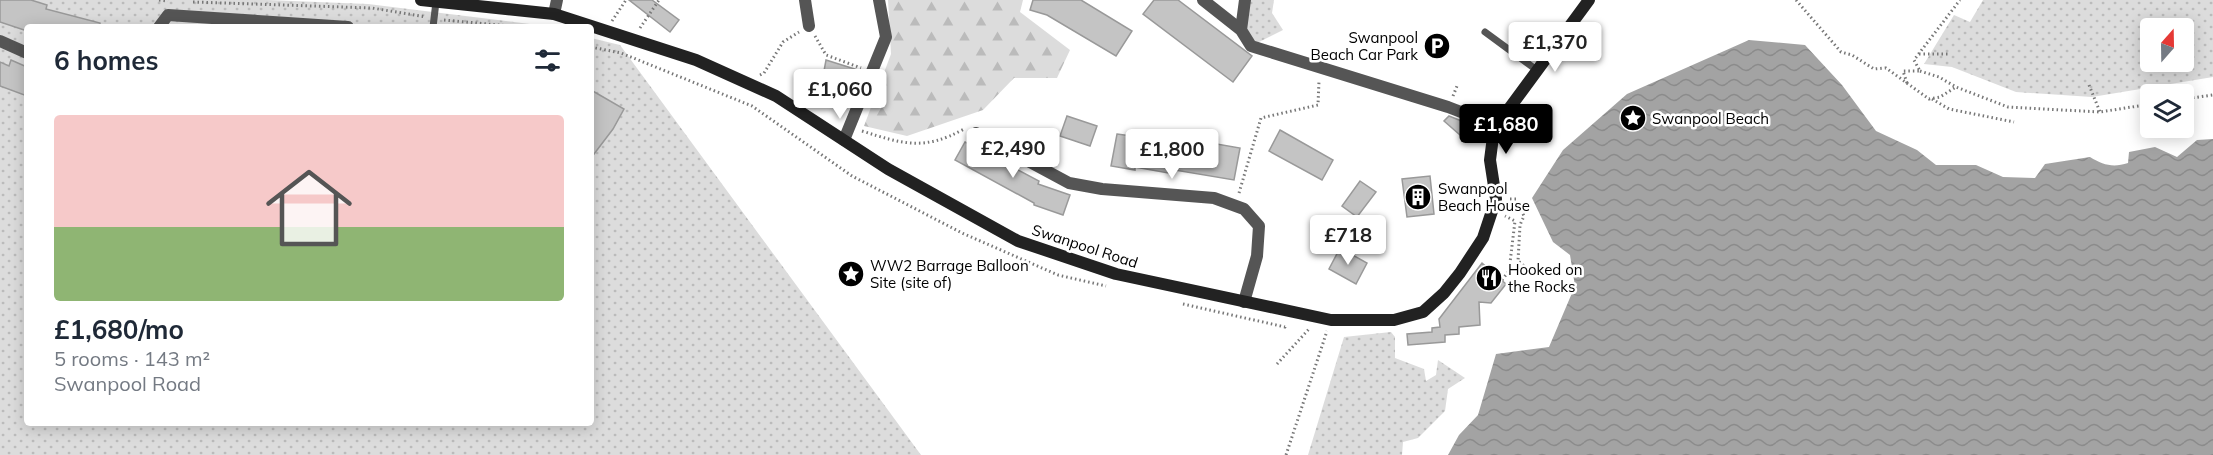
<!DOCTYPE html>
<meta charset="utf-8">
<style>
:root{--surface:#fff;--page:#f2f2f3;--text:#1f2937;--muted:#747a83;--line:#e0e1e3;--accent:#000}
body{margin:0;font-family:Mulish,sans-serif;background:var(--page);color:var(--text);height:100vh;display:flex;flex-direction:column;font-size:22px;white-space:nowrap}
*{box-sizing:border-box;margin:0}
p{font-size:20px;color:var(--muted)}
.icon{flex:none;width:33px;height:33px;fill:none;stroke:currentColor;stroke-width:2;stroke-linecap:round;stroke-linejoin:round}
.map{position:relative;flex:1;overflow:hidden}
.drawer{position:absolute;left:24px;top:24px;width:570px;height:402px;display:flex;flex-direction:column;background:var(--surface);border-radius:6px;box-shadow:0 3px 15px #0003}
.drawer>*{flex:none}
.needle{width:39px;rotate:20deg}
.controls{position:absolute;left:2140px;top:18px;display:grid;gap:12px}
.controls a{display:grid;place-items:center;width:54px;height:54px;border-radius:6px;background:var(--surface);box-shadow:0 3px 15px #0003;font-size:30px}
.price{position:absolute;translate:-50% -51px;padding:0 14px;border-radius:6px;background:#fff;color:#222;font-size:20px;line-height:39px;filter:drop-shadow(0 2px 3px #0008)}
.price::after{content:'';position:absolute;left:50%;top:36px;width:18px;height:14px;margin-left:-9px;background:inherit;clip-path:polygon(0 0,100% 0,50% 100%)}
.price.active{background:var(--accent);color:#fff}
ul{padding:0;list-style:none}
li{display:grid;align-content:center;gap:12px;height:318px;padding:0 30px}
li+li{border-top:2px solid var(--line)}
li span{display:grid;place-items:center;height:186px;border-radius:6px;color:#555}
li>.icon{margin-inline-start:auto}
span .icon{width:108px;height:108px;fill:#fffc;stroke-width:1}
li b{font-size:26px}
h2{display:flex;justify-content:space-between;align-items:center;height:72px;padding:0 30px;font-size:26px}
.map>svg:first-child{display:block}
</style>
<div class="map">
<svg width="2213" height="455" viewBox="0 0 2213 455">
<defs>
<pattern id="grass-dots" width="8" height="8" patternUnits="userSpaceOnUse" patternTransform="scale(1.5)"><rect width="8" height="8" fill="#dcdcdc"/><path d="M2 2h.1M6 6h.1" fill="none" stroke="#bbb" stroke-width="1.8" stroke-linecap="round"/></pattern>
<pattern id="forest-firs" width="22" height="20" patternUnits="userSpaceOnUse" patternTransform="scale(1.5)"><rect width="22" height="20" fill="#dcdcdc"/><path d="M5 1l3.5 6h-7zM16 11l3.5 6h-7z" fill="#bbb"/></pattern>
<pattern id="water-waves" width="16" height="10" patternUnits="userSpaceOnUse" patternTransform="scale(1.5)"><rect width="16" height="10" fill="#a3a3a3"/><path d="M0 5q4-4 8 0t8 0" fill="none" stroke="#8b8b8b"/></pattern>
</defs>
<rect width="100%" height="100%" fill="#fff"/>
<path fill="url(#grass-dots)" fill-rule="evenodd" d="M0,0H267L368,4L530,24L544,27H27V423H591V38L620,45L921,455H0Z
M1243,0H1274L1272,13L1283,30L1251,46L1241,30Z
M1983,0H2213V77L2092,97L2016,92L1952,67L1924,64L1954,15L1970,22ZM2151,28H2184V62H2151Z
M1391,332L1395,337V358L1424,369L1426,381L1436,375L1438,360L1465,378L1448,389L1445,411L1418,438L1403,442L1402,455H1308L1344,337Z"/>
<path fill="url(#forest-firs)" d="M888,0H1023L1020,12L1070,50L1057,78H1014L983,110L907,136L864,126L891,54Z"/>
<path fill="url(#water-waves)" d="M1749,40L1805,45L1842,85L1876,131L1917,150L1936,165H1976L2003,177L2035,178L2045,164L2090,157C2103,165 2113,168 2128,163L2129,152L2155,147L2177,157L2197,140L2213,139V455H1448L1459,435L1478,415L1496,354L1549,347L1575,286L1570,255L1553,242L1532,198L1563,150L1627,94Z"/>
<path fill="#c4c4c4" stroke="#999" stroke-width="1.5" d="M0,0H31L47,5L46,9L100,23V27H27V31L0,22Z
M629,0H652L679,20L670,32Z
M1033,0H1081L1132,31L1116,56L1047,15L1030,10Z
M1154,0H1178L1252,56L1233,82L1143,14Z
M11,60L27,67V96L0,86V62L9,66Z
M826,60L858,70L853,86L843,84L838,102L819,98Z
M591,90L624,109L613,129L591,158Z
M1067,116L1097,126L1090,146L1060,136Z
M1449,116L1464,122L1468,126L1460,135L1444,121Z
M1280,130L1333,160L1322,180L1269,151Z
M1117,134L1182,143V138L1240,148L1234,180L1169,169L1168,173L1135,167V170L1111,166Z
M965,142L1039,181L1038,184L1070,195L1063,215L1034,205V203L955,160Z
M1430,176L1434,214L1407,217L1402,179Z
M1360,181L1376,192L1357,217L1342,206Z
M1340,248L1367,263L1356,284L1329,269Z
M1482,263L1506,284L1491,303L1479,302L1480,325L1459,327V334L1445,335V342L1408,345L1407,334L1432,332V328L1440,327L1439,319Z"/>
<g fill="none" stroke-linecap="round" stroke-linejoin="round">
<path stroke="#777" stroke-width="3" stroke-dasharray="1.5 3" stroke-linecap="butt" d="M159,0L168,1
M1796,0L1841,52L1852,55L1874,69L1886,68L1929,99L1940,97L1956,87
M193,2L372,8L426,17
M444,20L520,27
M612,21L626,0
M640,28L659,0
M815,36L826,55L861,68
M591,47L621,53L752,106L852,176L962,233L1058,275L1106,286
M1919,54H1950
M1920,71L1939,77L1956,87L2008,107L2100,112L2151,104
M760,75L764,73L783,42L799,32
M1907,83L1903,71H1920L1914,60L1960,0
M2089,85L2100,112
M1453,96L1457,86
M1932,99L1949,109L2014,122
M2184,99L2213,95
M862,131C903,144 924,151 964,129
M1239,193L1261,118L1318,105L1319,81
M1510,199H1516L1524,216L1520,225L1518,261L1527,268
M1502,280L1509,271L1515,221L1505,216
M1183,304L1285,327L1286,325
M1277,364L1309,329
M1286,455L1327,331"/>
<path stroke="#555" stroke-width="7" d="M433,27L436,2
M1485,32L1538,71"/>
<path stroke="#555" stroke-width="12" d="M805,0L809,26
M1203,0L1241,30
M1245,0L1241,30L1251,46L1448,107L1474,117L1494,129
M554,14L557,0
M159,27L168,15L348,27
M0,41L27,53
M976,133L1069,183L1102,189L1214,198L1244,209L1259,226L1257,256L1244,302
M844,140L886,37L879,0"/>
<path stroke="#222" stroke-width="12" d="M421,0L554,14L696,60L776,96L888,169L1018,241L1116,274L1331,320H1394L1423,312L1444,293L1460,273L1483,238L1496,199L1490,160L1494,129L1589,0"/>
</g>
<defs>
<symbol id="parking-disc" viewBox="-11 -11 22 22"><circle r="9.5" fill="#000" stroke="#fff"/><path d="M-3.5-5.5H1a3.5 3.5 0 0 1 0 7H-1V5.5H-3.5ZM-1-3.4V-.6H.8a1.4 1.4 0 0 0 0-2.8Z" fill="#fff"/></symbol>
<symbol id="sight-disc" viewBox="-11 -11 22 22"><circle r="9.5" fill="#000" stroke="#fff"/><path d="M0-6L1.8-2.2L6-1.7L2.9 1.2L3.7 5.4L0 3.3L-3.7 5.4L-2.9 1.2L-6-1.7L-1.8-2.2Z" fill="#fff"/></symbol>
<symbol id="building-disc" viewBox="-11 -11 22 22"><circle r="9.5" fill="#000" stroke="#fff"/><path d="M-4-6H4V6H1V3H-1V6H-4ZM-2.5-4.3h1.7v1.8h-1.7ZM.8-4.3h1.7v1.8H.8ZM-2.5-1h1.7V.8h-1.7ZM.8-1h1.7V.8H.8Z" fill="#fff"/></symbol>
<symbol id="restaurant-disc" viewBox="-11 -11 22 22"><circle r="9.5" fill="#000" stroke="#fff"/><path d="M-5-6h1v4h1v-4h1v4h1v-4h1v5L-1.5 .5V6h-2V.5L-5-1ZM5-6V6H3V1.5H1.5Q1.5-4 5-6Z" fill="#fff"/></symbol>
</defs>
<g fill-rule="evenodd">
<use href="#parking-disc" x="1422" y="31" width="30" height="30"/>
<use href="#sight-disc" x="1618" y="103" width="30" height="30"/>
<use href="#building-disc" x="1403" y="182" width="30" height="30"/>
<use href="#sight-disc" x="836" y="259" width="30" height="30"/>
<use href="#restaurant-disc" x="1474" y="263" width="30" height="30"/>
</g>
<g text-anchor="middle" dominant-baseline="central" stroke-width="5" stroke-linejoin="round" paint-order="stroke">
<g font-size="15" fill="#000" stroke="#fff" text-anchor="start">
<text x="1418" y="37" text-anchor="end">Swanpool<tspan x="1418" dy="17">Beach Car Park</tspan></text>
<text x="1652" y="118">Swanpool Beach</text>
<text x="1438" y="188">Swanpool<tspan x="1438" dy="17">Beach House</tspan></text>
<text x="870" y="265">WW2 Barrage Balloon<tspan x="870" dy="17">Site (site of)</tspan></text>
<text x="1508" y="269">Hooked on<tspan x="1508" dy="17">the Rocks</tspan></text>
</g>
<g font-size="15" fill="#000" stroke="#fff">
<text transform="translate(1085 246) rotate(18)">Swanpool Road</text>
</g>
</g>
</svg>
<div class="controls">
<a><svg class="needle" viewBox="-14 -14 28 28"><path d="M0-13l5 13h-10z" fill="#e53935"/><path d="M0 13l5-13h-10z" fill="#747a83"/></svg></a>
<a><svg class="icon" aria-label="layers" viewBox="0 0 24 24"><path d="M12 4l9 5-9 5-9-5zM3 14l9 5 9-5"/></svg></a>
</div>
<b class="price" style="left:1555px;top:73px">£1,370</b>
<b class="price" style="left:840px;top:120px">£1,060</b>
<b class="price active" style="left:1506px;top:155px">£1,680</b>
<b class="price" style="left:1013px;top:179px">£2,490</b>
<b class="price" style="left:1172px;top:180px">£1,800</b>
<b class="price" style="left:1348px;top:266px">£718</b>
<section class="drawer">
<h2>6 homes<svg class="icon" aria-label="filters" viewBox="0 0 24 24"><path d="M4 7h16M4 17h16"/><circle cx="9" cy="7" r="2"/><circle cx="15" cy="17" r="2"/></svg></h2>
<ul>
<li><span style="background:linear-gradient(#f6c9c9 60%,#8fb573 0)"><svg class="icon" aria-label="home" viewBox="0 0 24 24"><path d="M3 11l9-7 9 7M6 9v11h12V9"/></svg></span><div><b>£1,680/mo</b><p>5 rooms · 143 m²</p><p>Swanpool Road</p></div></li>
</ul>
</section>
</div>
